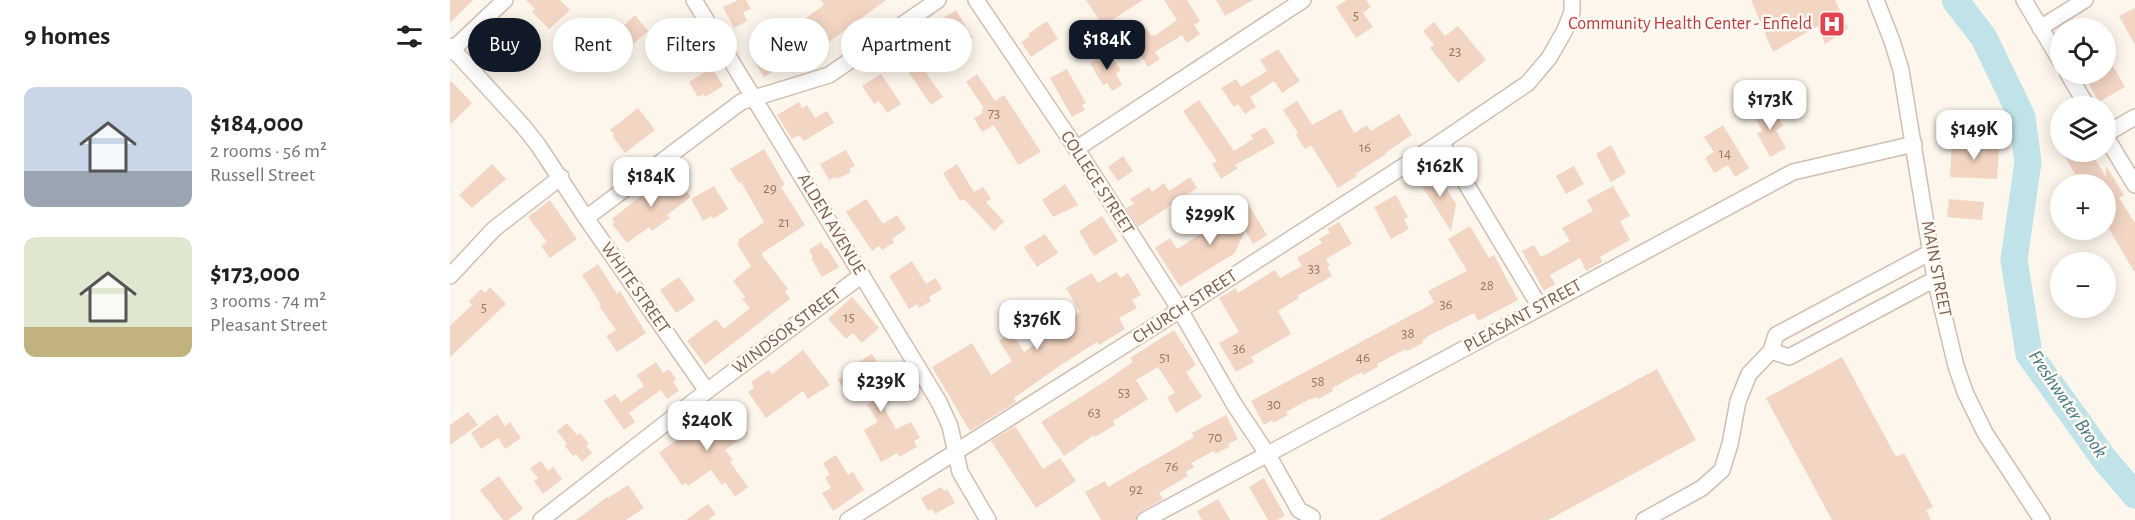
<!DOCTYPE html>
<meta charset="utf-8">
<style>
:root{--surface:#fff;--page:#f6f6f6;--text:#202124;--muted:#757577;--accent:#111827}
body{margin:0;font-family:"Alegreya Sans",sans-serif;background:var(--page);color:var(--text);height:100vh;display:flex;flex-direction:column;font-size:22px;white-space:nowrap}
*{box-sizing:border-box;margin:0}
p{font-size:20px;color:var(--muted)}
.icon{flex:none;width:33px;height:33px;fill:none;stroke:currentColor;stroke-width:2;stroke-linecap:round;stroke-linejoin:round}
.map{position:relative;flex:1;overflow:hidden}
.details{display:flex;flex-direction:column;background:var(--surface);width:450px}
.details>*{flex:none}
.guide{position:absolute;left:18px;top:18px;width:570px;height:54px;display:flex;gap:12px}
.fabs{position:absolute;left:1600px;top:18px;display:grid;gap:12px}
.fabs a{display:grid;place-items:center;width:66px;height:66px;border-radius:50%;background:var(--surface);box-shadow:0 3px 15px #0003;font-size:30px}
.price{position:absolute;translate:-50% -51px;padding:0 14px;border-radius:12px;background:#fff;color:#222;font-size:20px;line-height:39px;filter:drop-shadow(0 2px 3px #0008)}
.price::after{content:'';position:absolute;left:50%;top:36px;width:18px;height:14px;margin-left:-9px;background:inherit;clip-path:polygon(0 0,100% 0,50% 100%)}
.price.active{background:var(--accent);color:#fff}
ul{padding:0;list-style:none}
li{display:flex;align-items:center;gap:18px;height:150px;padding:0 24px}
li span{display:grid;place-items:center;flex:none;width:168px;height:120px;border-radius:12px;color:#555}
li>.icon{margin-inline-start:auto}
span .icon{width:72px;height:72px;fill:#fffc;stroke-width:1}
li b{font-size:26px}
h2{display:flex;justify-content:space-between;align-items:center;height:72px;padding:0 24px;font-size:26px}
.pill{padding:0 21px;border-radius:27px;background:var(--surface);box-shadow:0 3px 15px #0003;font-size:21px;line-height:54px}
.pill.active{background:var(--accent);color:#fff}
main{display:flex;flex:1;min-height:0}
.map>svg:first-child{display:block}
</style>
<main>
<section class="details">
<h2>9 homes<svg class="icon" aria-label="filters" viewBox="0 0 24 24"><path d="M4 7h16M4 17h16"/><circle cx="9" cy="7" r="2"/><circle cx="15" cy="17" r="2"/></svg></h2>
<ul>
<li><span style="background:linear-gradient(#c9d6e8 70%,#9aa5b1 0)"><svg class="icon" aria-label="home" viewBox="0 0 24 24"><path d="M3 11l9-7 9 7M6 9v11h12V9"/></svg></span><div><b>$184,000</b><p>2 rooms · 56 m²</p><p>Russell Street</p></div></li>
<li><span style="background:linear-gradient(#dfe7d0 75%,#c2b280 0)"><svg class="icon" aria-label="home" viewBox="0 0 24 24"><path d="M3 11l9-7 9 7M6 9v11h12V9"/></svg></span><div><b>$173,000</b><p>3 rooms · 74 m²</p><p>Pleasant Street</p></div></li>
</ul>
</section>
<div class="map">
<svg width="1685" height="520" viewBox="0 0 1685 520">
<rect width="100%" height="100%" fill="#fdf6ec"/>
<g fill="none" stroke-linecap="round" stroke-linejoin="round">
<path stroke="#bfe3e8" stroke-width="27" d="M1505,0L1534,38L1572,117L1578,162L1564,260L1579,354L1655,460L1685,495"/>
</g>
<path fill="#f3d5c3" d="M0,0H23L0,23Z
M76,0H110L120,10L99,29L82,12L85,9Z
M288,0H296L301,9L293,12L297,21L284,28L273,7Z
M371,0H436L368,50L349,23L374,5Z
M636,0H693L653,26Z
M714,0H737L750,21L744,25L750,34L737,43L732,35L705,52L710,59L698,67L679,37L695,27L701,36L706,35L727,20Z
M766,0H803L775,16Z
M897,0H916L921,7L913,13L923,27L906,38L886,7Z
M1301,0H1385L1398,28L1375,44L1368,26L1323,52Z
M1685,8V45L1669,16Z
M506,10L523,38L506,48L490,20Z
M185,15L198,31L181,46L168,31Z
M597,21L608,39L581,57L571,42L580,36L578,34Z
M984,22L995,36L1008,26L1036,60L1008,83L980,48L984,45L973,31Z
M56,30L58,33L61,30L79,49L59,68L41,49L43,47L41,44Z
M327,43L339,62L314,77L302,58Z
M460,46L467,56L471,53L479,66L475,69L478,76L493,97L481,105L447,55Z
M828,49L850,81L832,93L824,81L800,97L806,107L795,114L788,104L784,107L771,88L786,79L791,87L817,71L810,60Z
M657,53L662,61L664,60L671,70L666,74L672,85L662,91L657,83L653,85L640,63Z
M1656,54L1675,87L1649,102L1633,74H1656Z
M262,68L273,86L255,97L253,94L248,97L239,82Z
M617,69L636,103L632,105L635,110L622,117L600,78Z
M431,74L451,104L437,113L429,101L424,104L412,86Z
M527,74L545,101L554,95L591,152L568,165L544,125L532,132L524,118L533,113L531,110L534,108L516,82Z
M0,80L22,103L0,125Z
M749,100L784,151L803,139L801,135L815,127L825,143L785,165L788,168L771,179L762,164L767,161L733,111Z
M847,101L862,125L891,109L904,133L917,125L921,131L949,114L962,135L935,153L936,154L905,174L907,176L888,188L861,145L855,149L846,135L848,133L833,110Z
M349,102L352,108L357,105L365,118L377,111L384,123L354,141L349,135L342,139L327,115Z
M1322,105L1333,126L1326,130L1336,148L1320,157L1307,133L1312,131L1304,115Z
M188,108L205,130L175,153L163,137L164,134L160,130Z
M1273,125L1299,168L1285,177L1278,165L1264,173L1255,158L1264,152L1254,137Z
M1502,143L1549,145L1547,179L1500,177Z
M1161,145L1176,173L1161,182L1146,154Z
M314,149L335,185L331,187L355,225L311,254L338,289L335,291L340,299L255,365L237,341L266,319L274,329L300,308L292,299L295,297L283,281L301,266L287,244L289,242L288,240L314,222L291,182L289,183L280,169Z
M396,150L405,166L399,169L401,172L387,179L386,177L379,180L370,164Z
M1612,152H1641L1656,177V166L1674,195L1669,198L1685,223V273L1656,224V184H1631Z
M673,156L683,171L668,181L658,167Z
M42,164L56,179L22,208L9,195Z
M507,164L524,192L533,187L541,199L536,202L554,222L544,231L514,199L510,201L493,173Z
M1124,166L1134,184L1116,194L1106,176Z
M219,173L221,177L224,174L241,197L217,215L220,218L202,231L199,227L177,243L162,224L165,222L162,219Z
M987,173L1006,204L1001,231L970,183Z
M740,177L747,188L688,227L676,208L684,204L680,199L699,187L702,192L714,183L719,191Z
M615,184L628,205L603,217L592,200Z
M264,186L278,209L263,219L261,216L253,221L241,199Z
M1163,186L1180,216L1170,221L1180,240L1150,257L1152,262L1136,271L1130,258L1100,275L1105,284L1094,291L1072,251L1084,245L1091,257L1120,241L1112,228L1143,211L1137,200Z
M946,195L958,217L954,219L959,229L941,239L924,207Z
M416,199L433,224L447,215L456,229L442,239L444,243L432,250L429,246L422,251L396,212Z
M1499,199L1534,202L1532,220L1497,217Z
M100,200L127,239L100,258L91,246L97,242L78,217Z
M798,204L817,235L803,244L795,230L785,253L730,287L705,248L720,238L727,249Z
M652,216L668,241L644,256L629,231Z
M889,222L902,244L876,259L880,266L877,267L882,276L847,296L849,298L828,311L841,334L801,357L804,362L786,372L769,343L789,332L769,298L786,288L788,293L825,270L830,278L852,266L847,258L872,243L869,239L880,233L877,229Z
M1020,226L1039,258L1044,255L1068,300L1028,321L1024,313L980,335L972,341L973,343L957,351L956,349L948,353L927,364L928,367L913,375L912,372L882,388L883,391L868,399L867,397L858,400L836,412L838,415L823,423L822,420L814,425L801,401L980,305L984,302L978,291L1017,271L998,239Z
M595,234L608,253L587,267L574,247Z
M371,242L375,249L377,248L389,267L372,277L361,258L363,257L359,250Z
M462,261L476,284L486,278L492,289L479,297L481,301L469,308L467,304L459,309L439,276Z
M148,264L167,294L170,291L196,333L167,352L156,336L166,330L149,306L151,305L132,275Z
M666,272L670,278L678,273L691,295L682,300L687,308L669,318L675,329L649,345L647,342L611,365L564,398L566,402L520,431L482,367L522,343L541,375L562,361L549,341L561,332L574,352L630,312L616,288L642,273L648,283Z
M229,277L245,300L226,313L210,290Z
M40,287L56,304L0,357V326L22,305L19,301L31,289L35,293Z
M402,297L429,328L412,343L403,333L396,339L378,319Z
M724,330L746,365L736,372L752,397L726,413L717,397L725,393L708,367L686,380L698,399L663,421L665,425L645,437L644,435L614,456L591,422L654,382L683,362L680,358Z
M353,350L380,385L358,399L353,391L316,418L298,392L304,388L301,382L319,370L322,374Z
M422,354L433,371L425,376L440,402L433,406L446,429L461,422L470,438L464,441L467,447L449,457L447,453L431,462L414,430L428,422L417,405L425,400L414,380L395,391L388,380L407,368L405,364Z
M1392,357L1446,457L1454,453L1483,507L1476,510L1481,520H1382L1316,398Z
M206,362L213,373L219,369L226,379L223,382L229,391L217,399L211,390L187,407L179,413L185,422L174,430L154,401L165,394L171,402L194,386L187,375Z
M1207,369L1246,440L1148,493L1098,520H929Z
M274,411L279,418L284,414L298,433L275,450L283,460L280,462L298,487L285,497L275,482L272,485L261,470L238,486L236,483L232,485L209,453L237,432L233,428L248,416L255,425Z
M18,412L28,425L0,445V425Z
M47,414L55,426L60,422L71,438L55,449L48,438L31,449L21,433Z
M776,415L788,439L778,444L779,447L765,454L764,451L741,463L744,467L736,472L738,476L709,493L713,499L690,512L685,520H651L635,492L655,481L658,487L744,437L742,433Z
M117,423L127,435L130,433L139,444L136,446L142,453L132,462L126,454L123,456L115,446L117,444L107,431Z
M565,426L593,469L610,458L626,481L586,508L541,441Z
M386,455L398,475L403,472L414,490L383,511L372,493L381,488L375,477L380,475L373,463Z
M91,461L98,471L103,467L112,479L93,494L84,481L88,478L80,468Z
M49,476L73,509L58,520H53L30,490Z
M814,478L835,516L827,520H818L799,487Z
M178,485L194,508L176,520H126L157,497L158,498Z
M491,487L494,491L497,489L505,503L485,514L482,509L478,511L471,498Z
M768,499L780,520H752L747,511Z
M258,504L266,514L258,520H236Z"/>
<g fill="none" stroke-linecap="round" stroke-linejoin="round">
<defs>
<path id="street" d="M244,0L489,402L500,426L510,472L538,520
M526,0L630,154L730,310L784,404L818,455L849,510L862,517
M1426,0L1442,41L1451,70L1485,279L1506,366L1515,392L1535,433L1592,520
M1574,0L1611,62
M1590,28L1635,0
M0,46L73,126L88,145L136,218L257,391
M0,52L55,0
M1618,74L1637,106
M1656,134L1685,117
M1656,137L1685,185
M991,142L1090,307
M626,149L853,0
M136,218L291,102L379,75L488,0
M0,276L44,229L111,177
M1321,351L1339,357L1485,279
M91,520L257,391L412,275
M398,520L738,305L991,142L1078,83L1099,58L1115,30L1122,12V0
M695,520L1343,172L1464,144
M1194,520L1252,488L1272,470L1280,444L1288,401L1299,374L1321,351L1326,335L1481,252"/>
</defs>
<use href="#street" stroke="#d1beb0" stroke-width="18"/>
<use href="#street" stroke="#fff" stroke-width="15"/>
</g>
<defs>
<symbol id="hospital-square" viewBox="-11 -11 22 22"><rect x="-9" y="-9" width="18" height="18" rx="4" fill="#e0444e" stroke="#fffaf3"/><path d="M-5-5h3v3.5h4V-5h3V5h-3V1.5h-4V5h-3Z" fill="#fff"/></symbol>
</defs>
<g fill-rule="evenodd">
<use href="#hospital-square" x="1367" y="9" width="30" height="30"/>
</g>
<g text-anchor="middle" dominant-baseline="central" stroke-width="5" stroke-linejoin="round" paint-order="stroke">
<g font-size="15" fill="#987a6a">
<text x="906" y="15">5</text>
<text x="1005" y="51">23</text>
<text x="544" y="113">73</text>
<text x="915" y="147">16</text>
<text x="1275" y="153">14</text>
<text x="320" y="188">29</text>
<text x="334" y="222">21</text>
<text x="864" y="268">33</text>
<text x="1037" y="285">28</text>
<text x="996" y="304">36</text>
<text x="34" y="307">5</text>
<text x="399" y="317">15</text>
<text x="958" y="333">38</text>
<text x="789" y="348">36</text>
<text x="715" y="357">51</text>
<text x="913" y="357">46</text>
<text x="868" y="381">58</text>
<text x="674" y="392">53</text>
<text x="824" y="404">30</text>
<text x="644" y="412">63</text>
<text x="765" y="437">70</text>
<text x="722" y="466">76</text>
<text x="686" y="489">92</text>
</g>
<g font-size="18" fill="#be3a42" stroke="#fffaf3" text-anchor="end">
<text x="1362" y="24">Community Health Center - Enfield</text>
</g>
<g font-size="18" fill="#7a5c4d" stroke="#fffaf3">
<text transform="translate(647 183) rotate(57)">COLLEGE STREET</text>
<text transform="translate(381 224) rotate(59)">ALDEN AVENUE</text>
<text transform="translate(1486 269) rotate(79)">MAIN STREET</text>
<text transform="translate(185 288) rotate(55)">WHITE STREET</text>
<text transform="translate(735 307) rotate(-33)">CHURCH STREET</text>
<text transform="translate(1073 316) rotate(-29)">PLEASANT STREET</text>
<text transform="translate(337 331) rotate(-37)">WINDSOR STREET</text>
</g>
<g font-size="20" font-style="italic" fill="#437c86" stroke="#fffaf3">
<text transform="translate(1618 404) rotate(56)">Freshwater Brook</text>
</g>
</g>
</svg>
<div class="fabs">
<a><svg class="icon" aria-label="locate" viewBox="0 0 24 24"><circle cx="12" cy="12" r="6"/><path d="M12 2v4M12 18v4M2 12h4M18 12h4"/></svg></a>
<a><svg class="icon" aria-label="layers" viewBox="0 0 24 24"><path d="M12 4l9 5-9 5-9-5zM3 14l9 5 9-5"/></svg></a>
<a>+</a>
<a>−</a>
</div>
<b class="price active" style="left:657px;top:71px">$184K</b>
<b class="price" style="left:1320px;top:131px">$173K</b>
<b class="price" style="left:1524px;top:161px">$149K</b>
<b class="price" style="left:990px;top:198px">$162K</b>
<b class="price" style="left:201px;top:208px">$184K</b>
<b class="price" style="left:760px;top:246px">$299K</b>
<b class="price" style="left:587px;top:351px">$376K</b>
<b class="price" style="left:431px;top:413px">$239K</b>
<b class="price" style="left:257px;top:452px">$240K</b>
<div class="guide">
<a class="pill active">Buy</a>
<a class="pill">Rent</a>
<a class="pill">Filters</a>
<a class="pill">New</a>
<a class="pill">Apartment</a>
</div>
</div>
</main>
